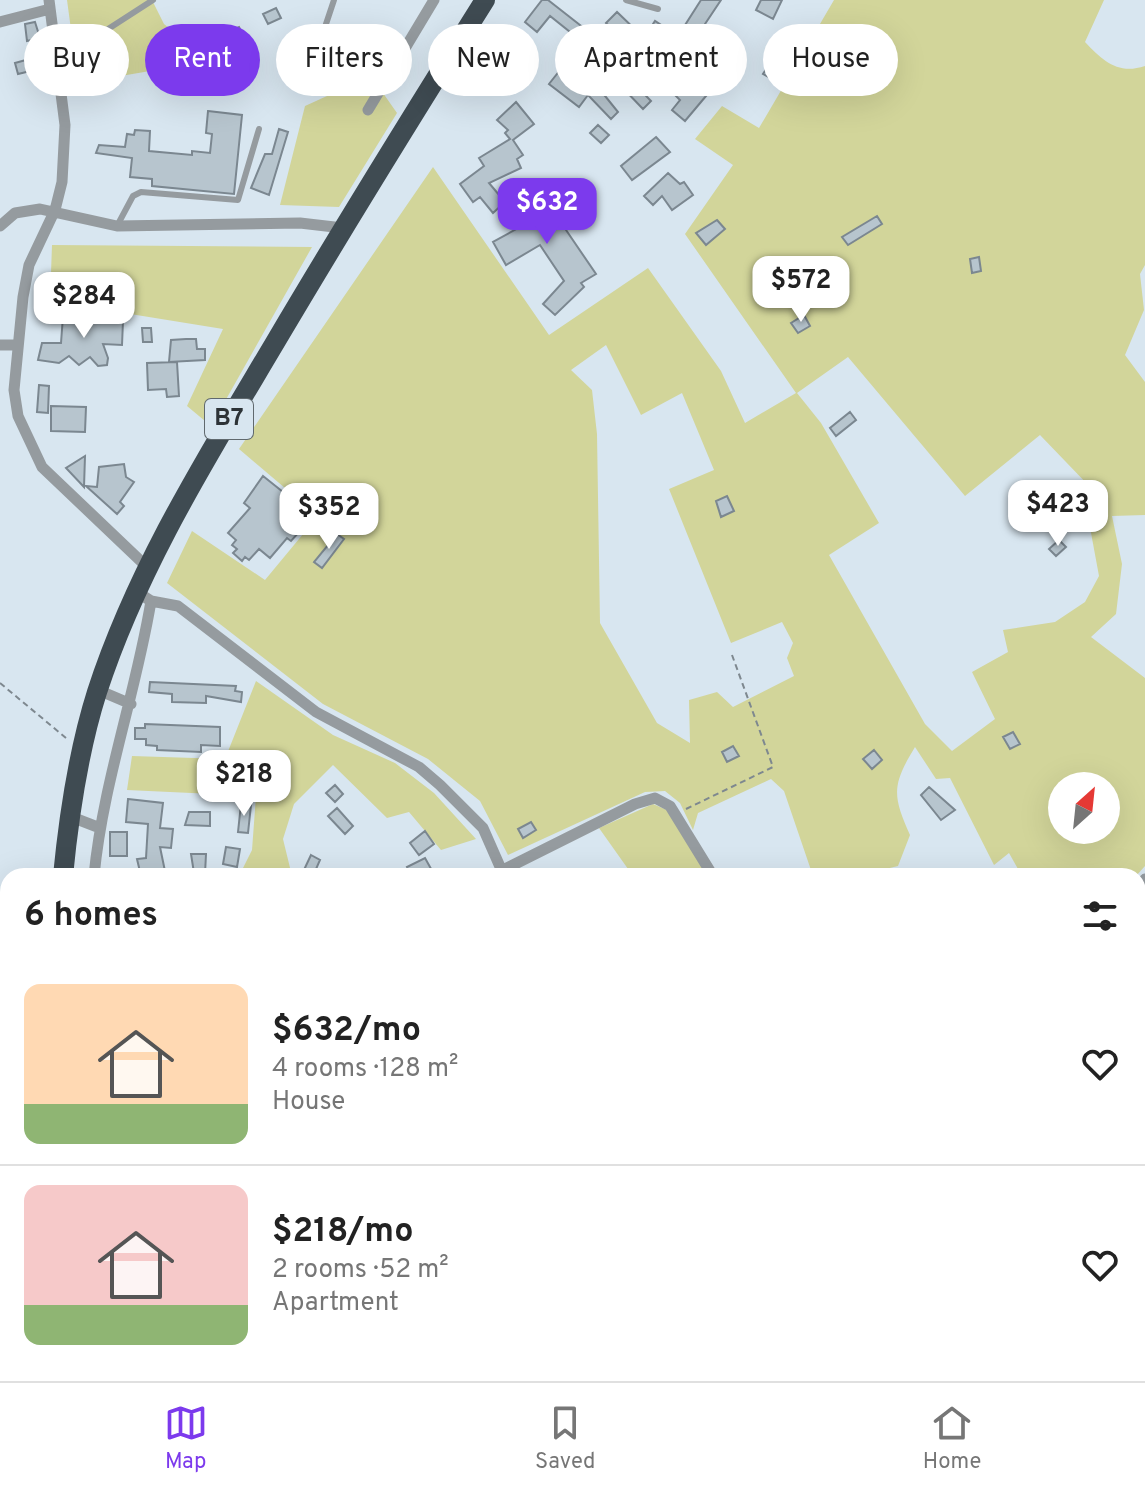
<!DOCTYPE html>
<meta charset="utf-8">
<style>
:root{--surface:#fff;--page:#f2f2f2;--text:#222;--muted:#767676;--line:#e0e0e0;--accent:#7c3aed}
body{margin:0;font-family:Overpass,sans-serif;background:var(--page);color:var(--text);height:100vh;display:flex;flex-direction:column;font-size:30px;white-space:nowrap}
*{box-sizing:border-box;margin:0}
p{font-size:26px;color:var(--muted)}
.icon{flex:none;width:44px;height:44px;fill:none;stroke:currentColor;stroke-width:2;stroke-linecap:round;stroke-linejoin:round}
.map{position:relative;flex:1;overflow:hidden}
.panel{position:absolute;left:0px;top:868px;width:1146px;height:514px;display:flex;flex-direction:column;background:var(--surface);border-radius:24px 24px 0 0;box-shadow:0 8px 32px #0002}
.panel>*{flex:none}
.top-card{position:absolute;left:24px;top:24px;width:1098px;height:72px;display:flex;gap:16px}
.needle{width:52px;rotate:27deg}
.fabs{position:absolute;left:1048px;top:772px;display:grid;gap:16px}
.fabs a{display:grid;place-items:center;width:72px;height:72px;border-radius:50%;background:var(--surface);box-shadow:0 8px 32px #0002;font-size:40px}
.price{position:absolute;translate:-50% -68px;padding:0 18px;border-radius:16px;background:#fff;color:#222;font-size:26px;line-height:52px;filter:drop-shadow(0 2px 4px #0008)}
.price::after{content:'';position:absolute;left:50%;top:48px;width:24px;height:18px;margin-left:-12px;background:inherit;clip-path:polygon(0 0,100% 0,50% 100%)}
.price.on{background:var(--accent);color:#fff}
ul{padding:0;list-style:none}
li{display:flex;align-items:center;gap:24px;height:200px;padding:0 24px}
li+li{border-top:2px solid var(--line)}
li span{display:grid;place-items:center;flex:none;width:224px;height:160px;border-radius:16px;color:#555}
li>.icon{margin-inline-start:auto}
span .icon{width:96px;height:96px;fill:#fffc;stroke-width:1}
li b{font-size:34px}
h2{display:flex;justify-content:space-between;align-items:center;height:96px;padding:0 24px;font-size:34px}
.pill{padding:0 28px;border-radius:36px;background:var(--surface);box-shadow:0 8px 32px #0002;font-size:28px;line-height:72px}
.pill.on{background:var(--accent);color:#fff}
.tabs{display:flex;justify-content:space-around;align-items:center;height:112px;border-top:2px solid var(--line);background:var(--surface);font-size:22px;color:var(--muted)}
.tabs a{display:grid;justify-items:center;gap:4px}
.tabs .on{color:var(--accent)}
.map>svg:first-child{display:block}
</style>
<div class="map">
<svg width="1145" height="1381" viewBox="0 0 1145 1381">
<rect width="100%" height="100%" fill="#d8e6f0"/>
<path fill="#d2d59a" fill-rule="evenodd" d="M67,0H152L164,24L178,35L156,40L150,71L115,77L77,74Z
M834,0H1104L1085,42C1103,61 1118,75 1145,66V265L1140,274L1144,310L1125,355L1145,382V515L1112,516L1122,564L1116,614L1091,637L1145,678V866L1136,876H1022L1009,853L994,865L950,778L936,779L915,747C892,785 892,795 910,835L898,866L857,876H813L784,791L771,779L698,813L693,830L680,803L665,791L645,792L508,855L480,801L428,759L323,704L167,583L192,531L265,580L318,516L239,449L433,167L549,335L648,268L721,371L745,423L796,393L685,234L733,165L695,139L722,106L759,128ZM606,345L641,415L682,393L714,470L669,489L731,643L782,622L793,643L787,658L794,676L733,707L717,692L689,700L690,743L657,723L600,623L597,434L592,390L571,370ZM848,357L965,496L1040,435L1091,488L1089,522L1099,576L1085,602L1055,622L1003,630L1008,652L972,672L995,719L952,751L925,724L829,555L879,523L821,423L797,393ZM1062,786H1106V830H1062Z
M371,76L397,113L339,207L280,205L305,106Z
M52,245L312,247L211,426L187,406L223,329L50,301Z
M256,681L333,735L395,763L434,793L476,839L441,850L409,812L387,818L333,765L294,804L283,839L292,876H239L252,850L256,796L127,790L132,756L225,759Z
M653,804L667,810L710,876H633L599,828Z
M1138,1015L1145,1063V1381H1045L1051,1374H1138Z
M8,1025V1352L0,1358V1026Z
M191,1374H307V1381H199Z
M444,1374H559L550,1381H443Z
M660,1374H756L759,1381H662Z"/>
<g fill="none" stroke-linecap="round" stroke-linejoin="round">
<path stroke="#c3c65f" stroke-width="22" d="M0,1306L8,1301
M211,1374L226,1381
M1116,1374L1122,1381
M451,1381L453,1374"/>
</g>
<path fill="#b7c5ce" stroke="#7b8790" stroke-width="2" d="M542,0H548L585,29L609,57L600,65L580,40L550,16L537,32L525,22Z
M701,0H721L675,69L706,96L685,121L672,110L680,100L662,82L670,74L620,29L616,33L606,23L617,12L644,38L655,21L678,36Z
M761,0H782L773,19L756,10Z
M276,8L281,18L268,24L263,14Z
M35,22L40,38L27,41L25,24Z
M239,27L244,37L230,44L225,34Z
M201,38L211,46L205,55L194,48Z
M784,41L798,50L779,83L763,74Z
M316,45L325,68L294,81L285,58Z
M44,55L47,67L18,74L15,63Z
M572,55L618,112L611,119L588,95L579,107L549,84Z
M627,76L651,101L643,109L619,84Z
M516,102L534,124L513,140L523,155L517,159L521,168L489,183L505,202L493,213L480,197L473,202L460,184L484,166L479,158L510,139L505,133L508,130L497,120Z
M208,111L242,115L234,194L152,186V179L130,177L132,158L96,153L99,145L125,147L127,134L134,135L135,130L150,131L149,151L192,155V151L210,153L212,134L206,133Z
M598,125L609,135L601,143L590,133Z
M279,129L288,132L269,195L251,188L265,154H272Z
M656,137L670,152L632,180L621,166Z
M668,173L680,184L684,182L693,195L672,210L662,196L653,205L644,196Z
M534,183L596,274L581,283L584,287L555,315L543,304L564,281L540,245L506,265L493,242L529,222L512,198Z
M877,216L882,224L848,245L842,237Z
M717,220L725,229L706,245L696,233Z
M979,257L981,271L972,273L970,259Z
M86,313L99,314V319L123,321L122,345L103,344L108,358L107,365L98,366L90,357L79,365L69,356L59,363L38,360L42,343H61L63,316L86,318Z
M804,315L810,326L798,333L791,323Z
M142,328H151L152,342H143Z
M186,339H196L197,349H205V360L169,362L171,340Z
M177,362L179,396L167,397L166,389L148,390L147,363Z
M39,385L49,386L48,413L37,412Z
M51,406L86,407L85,432L51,431Z
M850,412L856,420L836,436L830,428Z
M85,456L84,487L66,468Z
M124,464L126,477L134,482L120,502L124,506L117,514L86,486L97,487L99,467Z
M263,476L298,504L310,520L291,541L287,538L270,558L259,549L249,560L245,557L242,561L233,553L237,549L232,545L236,540L228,533L250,508L244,503Z
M727,496L734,511L721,517L716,501Z
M337,534L344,539L322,568L314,562Z
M1059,540L1066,547L1056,556L1049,549Z
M150,682L236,686L235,691L242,692L241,702L206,696V703L172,702V694L149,692Z
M145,724L220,727V746L201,745V752L157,750V746L146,745V739H135V728H145Z
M1013,732L1020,744L1010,749L1003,737Z
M733,746L739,756L727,762L722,752Z
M874,750L882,760L872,769L863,759Z
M335,785L343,794L335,802L326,793Z
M929,787L955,810L941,820L921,795Z
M128,799L163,803L160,828L173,829L171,848L160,847L166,876H141L137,859L146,858L148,824L126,822Z
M241,804L251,805L248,833L238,832Z
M337,808L353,826L345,834L328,816Z
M189,812H210V826L185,825Z
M531,822L536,830L523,838L518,829Z
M425,831L434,844L419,855L410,843Z
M110,832H127V856H110Z
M226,847L240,849L237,867L223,864Z
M191,854H206L205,874L194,873Z
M311,855L320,860L313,876L303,872Z
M425,858L435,876H412L407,867Z"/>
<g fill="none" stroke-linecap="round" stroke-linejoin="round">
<path stroke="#7e888f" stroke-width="2" stroke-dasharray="6 4" stroke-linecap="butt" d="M0,683L66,738
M686,809L773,767L732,655
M0,1036L8,1034
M160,1374L178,1381
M115,1381L119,1374"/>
<path stroke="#959b9f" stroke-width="6" d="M626,0L658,9
M325,27L334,0
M56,48L105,31L153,0
M117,226L133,196L141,192L238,200L259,129"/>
<path stroke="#959b9f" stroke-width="11" d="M49,0L65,125L62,182L55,210L29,265L23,297L14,390L18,416L42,467L147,567
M0,22L50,9
M368,110L434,0
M0,226L15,213L40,209L117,226L300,223L343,228
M0,345H17
M137,592L151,601L178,606L316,712L419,767L440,785L483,828L501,869
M98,690L131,704
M69,816L100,828
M94,876C103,782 136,693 151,601
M491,876L635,804L655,798L670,806L713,876
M1138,887L1145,879"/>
<path stroke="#3f4b52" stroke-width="20" d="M63,876C69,814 78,752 97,692C138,566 209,454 276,341C344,226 414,113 485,0
M84,1374V1381"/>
</g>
<g text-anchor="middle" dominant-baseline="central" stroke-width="6" stroke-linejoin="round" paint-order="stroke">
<rect fill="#d8e6f0" stroke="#60696e" stroke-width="2" x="205" y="399" width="48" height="40" rx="6"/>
<g font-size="24" font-weight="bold" fill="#2d3337">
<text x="229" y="419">B7</text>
</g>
</g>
</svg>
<div class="fabs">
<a><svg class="needle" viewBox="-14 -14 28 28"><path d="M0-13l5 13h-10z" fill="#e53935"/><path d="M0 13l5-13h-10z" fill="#767676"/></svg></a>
</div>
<b class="price on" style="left:547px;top:246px">$632</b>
<b class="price" style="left:801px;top:324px">$572</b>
<b class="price" style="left:84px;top:340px">$284</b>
<b class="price" style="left:1058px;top:548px">$423</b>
<b class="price" style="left:329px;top:551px">$352</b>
<b class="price" style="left:244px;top:818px">$218</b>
<div class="top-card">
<a class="pill">Buy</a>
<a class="pill on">Rent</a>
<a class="pill">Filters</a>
<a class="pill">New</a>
<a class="pill">Apartment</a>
<a class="pill">House</a>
</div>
<section class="panel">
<h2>6 homes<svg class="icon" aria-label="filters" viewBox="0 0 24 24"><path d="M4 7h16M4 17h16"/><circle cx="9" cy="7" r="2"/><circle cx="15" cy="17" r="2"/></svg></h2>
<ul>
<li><span style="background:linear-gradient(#ffd9b3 75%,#8fb573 0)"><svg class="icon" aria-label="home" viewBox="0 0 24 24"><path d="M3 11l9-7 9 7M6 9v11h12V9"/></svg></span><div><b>$632/mo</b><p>4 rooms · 128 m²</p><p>House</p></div><svg class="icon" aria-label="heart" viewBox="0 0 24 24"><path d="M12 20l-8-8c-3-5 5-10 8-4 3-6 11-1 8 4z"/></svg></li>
<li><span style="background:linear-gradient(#f6c9c9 75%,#8fb573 0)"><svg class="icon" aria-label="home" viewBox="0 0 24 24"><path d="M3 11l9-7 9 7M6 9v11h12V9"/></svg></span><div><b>$218/mo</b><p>2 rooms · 52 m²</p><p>Apartment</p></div><svg class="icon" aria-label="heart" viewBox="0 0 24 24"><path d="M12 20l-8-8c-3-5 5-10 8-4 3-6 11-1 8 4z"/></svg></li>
</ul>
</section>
</div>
<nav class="tabs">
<a class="on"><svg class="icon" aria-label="map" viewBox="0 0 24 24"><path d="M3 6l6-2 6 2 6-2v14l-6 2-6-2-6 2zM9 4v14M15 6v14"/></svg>Map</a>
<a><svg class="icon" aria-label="saved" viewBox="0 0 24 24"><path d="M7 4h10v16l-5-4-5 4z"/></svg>Saved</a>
<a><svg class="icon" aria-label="home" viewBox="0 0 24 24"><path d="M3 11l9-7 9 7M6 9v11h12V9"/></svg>Home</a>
</nav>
